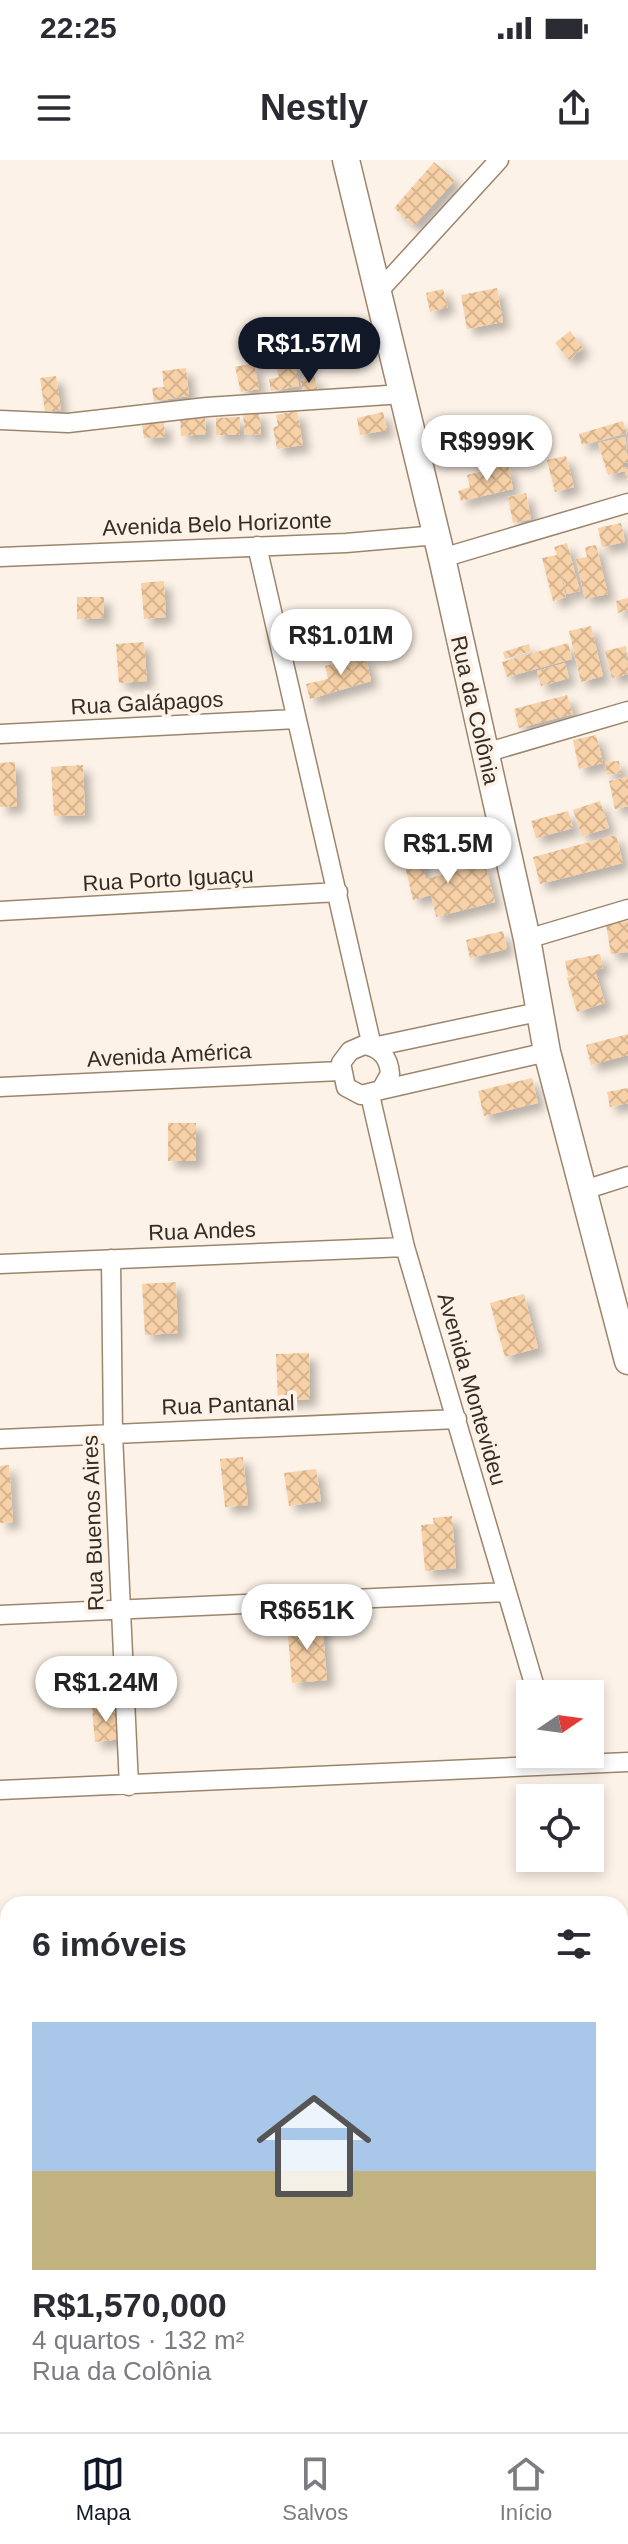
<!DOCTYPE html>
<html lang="pt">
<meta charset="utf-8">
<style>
:root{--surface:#fff;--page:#f7f7f7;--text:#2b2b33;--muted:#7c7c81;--line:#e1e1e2;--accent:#111827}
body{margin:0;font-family:Arial,sans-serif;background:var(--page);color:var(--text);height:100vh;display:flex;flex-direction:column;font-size:30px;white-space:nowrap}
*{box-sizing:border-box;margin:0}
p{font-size:26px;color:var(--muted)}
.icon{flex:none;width:44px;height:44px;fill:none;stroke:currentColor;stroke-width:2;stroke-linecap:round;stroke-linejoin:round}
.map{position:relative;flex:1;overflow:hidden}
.drawer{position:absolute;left:0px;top:1736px;width:628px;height:536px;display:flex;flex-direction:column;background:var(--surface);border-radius:24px 24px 0 0;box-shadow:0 4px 12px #0003}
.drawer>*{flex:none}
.needle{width:52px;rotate:77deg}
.controls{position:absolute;left:516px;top:1520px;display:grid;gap:16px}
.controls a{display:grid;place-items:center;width:88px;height:88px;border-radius:0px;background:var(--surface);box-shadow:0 4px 12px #0003;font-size:40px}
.price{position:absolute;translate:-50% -68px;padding:0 18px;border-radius:28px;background:#fff;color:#222;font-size:26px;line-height:52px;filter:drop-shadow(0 2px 4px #0008)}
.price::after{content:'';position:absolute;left:50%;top:48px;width:24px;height:18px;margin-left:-12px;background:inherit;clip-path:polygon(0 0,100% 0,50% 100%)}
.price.current{background:var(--accent);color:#fff}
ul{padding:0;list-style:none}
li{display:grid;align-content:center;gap:16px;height:424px;padding:0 32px}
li+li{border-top:2px solid var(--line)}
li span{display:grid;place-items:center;height:248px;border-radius:0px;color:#555}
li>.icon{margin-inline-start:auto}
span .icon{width:144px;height:144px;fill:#fffc;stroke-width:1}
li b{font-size:34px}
h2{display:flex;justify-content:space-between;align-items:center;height:96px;padding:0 32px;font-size:34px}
.status{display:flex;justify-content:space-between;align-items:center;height:56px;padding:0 40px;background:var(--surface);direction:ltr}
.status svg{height:22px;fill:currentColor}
header{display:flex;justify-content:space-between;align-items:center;height:104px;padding:0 32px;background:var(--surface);font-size:36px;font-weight:600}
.tab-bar{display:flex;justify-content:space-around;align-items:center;height:112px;border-top:2px solid var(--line);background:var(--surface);font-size:22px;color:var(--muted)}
.tab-bar a{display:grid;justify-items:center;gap:4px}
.tab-bar .current{color:var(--accent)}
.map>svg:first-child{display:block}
</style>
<div class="status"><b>22:25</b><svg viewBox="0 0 49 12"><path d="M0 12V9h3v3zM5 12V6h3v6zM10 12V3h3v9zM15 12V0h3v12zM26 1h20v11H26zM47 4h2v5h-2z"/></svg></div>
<header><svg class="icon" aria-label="menu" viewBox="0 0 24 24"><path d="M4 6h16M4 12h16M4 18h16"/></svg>Nestly<svg class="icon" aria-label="share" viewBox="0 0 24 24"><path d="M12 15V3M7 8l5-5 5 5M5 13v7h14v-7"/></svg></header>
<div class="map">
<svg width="628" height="2272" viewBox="0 0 628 2272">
<defs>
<pattern id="park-crowns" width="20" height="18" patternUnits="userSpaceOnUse" patternTransform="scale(2)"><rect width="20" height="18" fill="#d8e7c8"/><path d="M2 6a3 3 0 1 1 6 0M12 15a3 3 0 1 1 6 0" fill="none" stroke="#bac6ac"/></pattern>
<pattern id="building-cross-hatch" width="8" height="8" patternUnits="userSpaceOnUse" patternTransform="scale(2)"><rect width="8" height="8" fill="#f8d1a7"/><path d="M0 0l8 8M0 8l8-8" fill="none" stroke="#d5b48f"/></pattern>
<filter id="shadow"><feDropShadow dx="7" dy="7" stdDeviation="4" flood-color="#0004"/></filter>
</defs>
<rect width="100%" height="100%" fill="#fdf2e7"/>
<path fill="url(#park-crowns)" d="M628,1951V2248L620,2232V1952Z"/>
<path fill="url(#building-cross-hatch)" filter="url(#shadow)" d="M434,2L455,20L414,66L394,48Z
M497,128L503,162L467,169L461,135Z
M443,129L448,147L430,152L426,133Z
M570,171L583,188L569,200L555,183Z
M294,199L299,226L271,231L269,219L279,217L276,203Z
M254,203L259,229L241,232L235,207Z
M186,208L189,236L154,241L152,228L164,227L162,211Z
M56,216L61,250L45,252L40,218Z
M314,216L318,230L304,234L300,220Z
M297,251L303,285L277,289L273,267L278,266L276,255Z
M259,252L261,274L245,275L243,254Z
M383,252L387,270L360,275L357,258Z
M205,254L206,274L181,276L180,256Z
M240,257V275H216V258Z
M483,261L491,288L463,296L455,270Z
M623,261L627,273L582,285L579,274Z
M164,262L165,277L144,278L142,264Z
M625,277L628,302L622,303L623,308L628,307L627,320L625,311L608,315L598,283Z
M566,296L574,327L555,332L547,300Z
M508,305L513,329L461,341L458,331L470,327L467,315Z
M526,333L531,359L513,363L508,337Z
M621,363L625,382L602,387L598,368Z
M567,383L580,431L567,434L558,402L566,437L553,441L542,398L557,395L554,387Z
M596,385L608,434L585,439L576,399L587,397L585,387Z
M164,421L166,457L144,459L141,423Z
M77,437H104V458L77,459Z
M628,438V450L618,453L616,441Z
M591,466L603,516L581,522L569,471Z
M144,482L147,521L119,523L116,484Z
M568,483L572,499L507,517L502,502Z
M529,484L531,491L505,499L503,492Z
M626,486L628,514L612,518L605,491Z
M366,496L371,521L310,539L306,524L328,519L325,506Z
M565,503L569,518L541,526L537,511Z
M567,535L573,554L519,568L514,549Z
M596,575L603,603L579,609L573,580Z
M619,601L621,613L607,615L605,602Z
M15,602L17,646L0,647V603Z
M83,605L85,655L54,656L51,607Z
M628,617V646L615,649L609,621Z
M600,641L609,668L582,676L573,650Z
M568,651L573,668L536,678L531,661Z
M616,675L623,703L540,724L533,697Z
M418,685L426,719L485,704L495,742L436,757L431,735L413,740L401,689Z
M628,761V792L611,794L606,764Z
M503,771L507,789L470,798L466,780Z
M600,794L603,808L595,810L605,843L577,852L567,818L591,811L568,816L565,801Z
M628,874V895L591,905L586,885Z
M532,918L538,943L484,956L478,931Z
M628,928V943L610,947L607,932Z
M168,963H196V1001H168Z
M176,1122L178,1173L145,1175L142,1124Z
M524,1134L538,1188L505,1197L490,1143Z
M309,1193L310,1239L278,1241L276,1194Z
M243,1297L248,1345L225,1347L220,1299Z
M9,1305L13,1362L0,1363V1306Z
M316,1309L321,1341L289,1346L284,1313Z
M452,1356L456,1408L425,1411L421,1365L434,1364L433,1358Z
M322,1461L327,1520L292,1523L287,1464Z
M117,1546L121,1579L95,1582L92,1548Z"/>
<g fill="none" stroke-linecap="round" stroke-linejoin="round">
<defs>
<path id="minor" d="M378,132L499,0
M0,260L68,263L207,247L403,234
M257,386L371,882
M0,397L346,383L437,375
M442,398L628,343
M0,574L296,559
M485,593L628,551
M0,751L338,732
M527,779L628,749
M371,882L364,885C381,888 389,898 390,914L381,930L361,935L346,927L341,903L350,891Z
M373,887L538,852
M0,927L340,911
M381,930L547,892
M370,935L405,1087L537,1534
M581,1031L628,1016
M111,1099L113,1274L129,1626
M0,1104L405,1087
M0,1279L457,1259
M0,1455L507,1432
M0,1630L628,1602"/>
<path id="secondary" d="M346,0L442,398L527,779L547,892L628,1201"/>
</defs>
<use href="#minor" stroke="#9d856c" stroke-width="21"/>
<use href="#secondary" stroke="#9d856c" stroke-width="29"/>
<use href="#minor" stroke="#fff" stroke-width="18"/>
<use href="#secondary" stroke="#fff" stroke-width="26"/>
</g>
<g text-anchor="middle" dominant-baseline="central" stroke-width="8" stroke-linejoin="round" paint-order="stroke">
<g font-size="22" fill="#362c22" stroke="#fdf2e7">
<text transform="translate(217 364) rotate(-2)">Avenida Belo Horizonte</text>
<text transform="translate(147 543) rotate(-3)">Rua Galápagos</text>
<text transform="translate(475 550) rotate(77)">Rua da Colônia</text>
<text transform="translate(168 719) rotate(-3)">Rua Porto Iguaçu</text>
<text transform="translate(169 895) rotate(-3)">Avenida América</text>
<text transform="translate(202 1071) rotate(-2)">Rua Andes</text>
<text transform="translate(472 1229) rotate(74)">Avenida Montevideu</text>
<text transform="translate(228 1245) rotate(-2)">Rua Pantanal</text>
<text transform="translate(93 1363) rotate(-92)">Rua Buenos Aires</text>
</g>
</g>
</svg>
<div class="controls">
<a><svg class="needle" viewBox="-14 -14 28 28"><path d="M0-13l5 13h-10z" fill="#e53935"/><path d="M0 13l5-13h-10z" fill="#7c7c81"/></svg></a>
<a><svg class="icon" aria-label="locate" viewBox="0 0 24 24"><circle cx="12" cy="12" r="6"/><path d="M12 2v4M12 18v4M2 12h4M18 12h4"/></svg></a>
</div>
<b class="price current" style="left:309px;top:225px">R$1.57M</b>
<b class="price" style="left:487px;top:323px">R$999K</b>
<b class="price" style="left:341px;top:517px">R$1.01M</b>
<b class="price" style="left:448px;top:725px">R$1.5M</b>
<b class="price" style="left:307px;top:1492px">R$651K</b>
<b class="price" style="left:106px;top:1564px">R$1.24M</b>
<section class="drawer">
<h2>6 imóveis<svg class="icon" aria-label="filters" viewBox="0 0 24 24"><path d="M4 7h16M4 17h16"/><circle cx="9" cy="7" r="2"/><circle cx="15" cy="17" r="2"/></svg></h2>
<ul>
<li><span style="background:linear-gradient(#a9c7e8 60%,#c2b280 0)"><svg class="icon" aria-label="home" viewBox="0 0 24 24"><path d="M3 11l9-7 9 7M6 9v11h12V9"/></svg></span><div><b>R$1,570,000</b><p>4 quartos · 132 m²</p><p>Rua da Colônia</p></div></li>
</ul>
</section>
</div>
<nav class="tab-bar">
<a class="current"><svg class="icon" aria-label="map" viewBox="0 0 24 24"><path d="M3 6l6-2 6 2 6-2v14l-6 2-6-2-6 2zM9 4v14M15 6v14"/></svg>Mapa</a>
<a><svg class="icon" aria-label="saved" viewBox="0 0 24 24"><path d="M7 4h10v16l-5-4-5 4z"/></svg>Salvos</a>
<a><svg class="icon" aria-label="home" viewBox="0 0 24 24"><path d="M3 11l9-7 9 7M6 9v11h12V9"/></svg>Início</a>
</nav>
